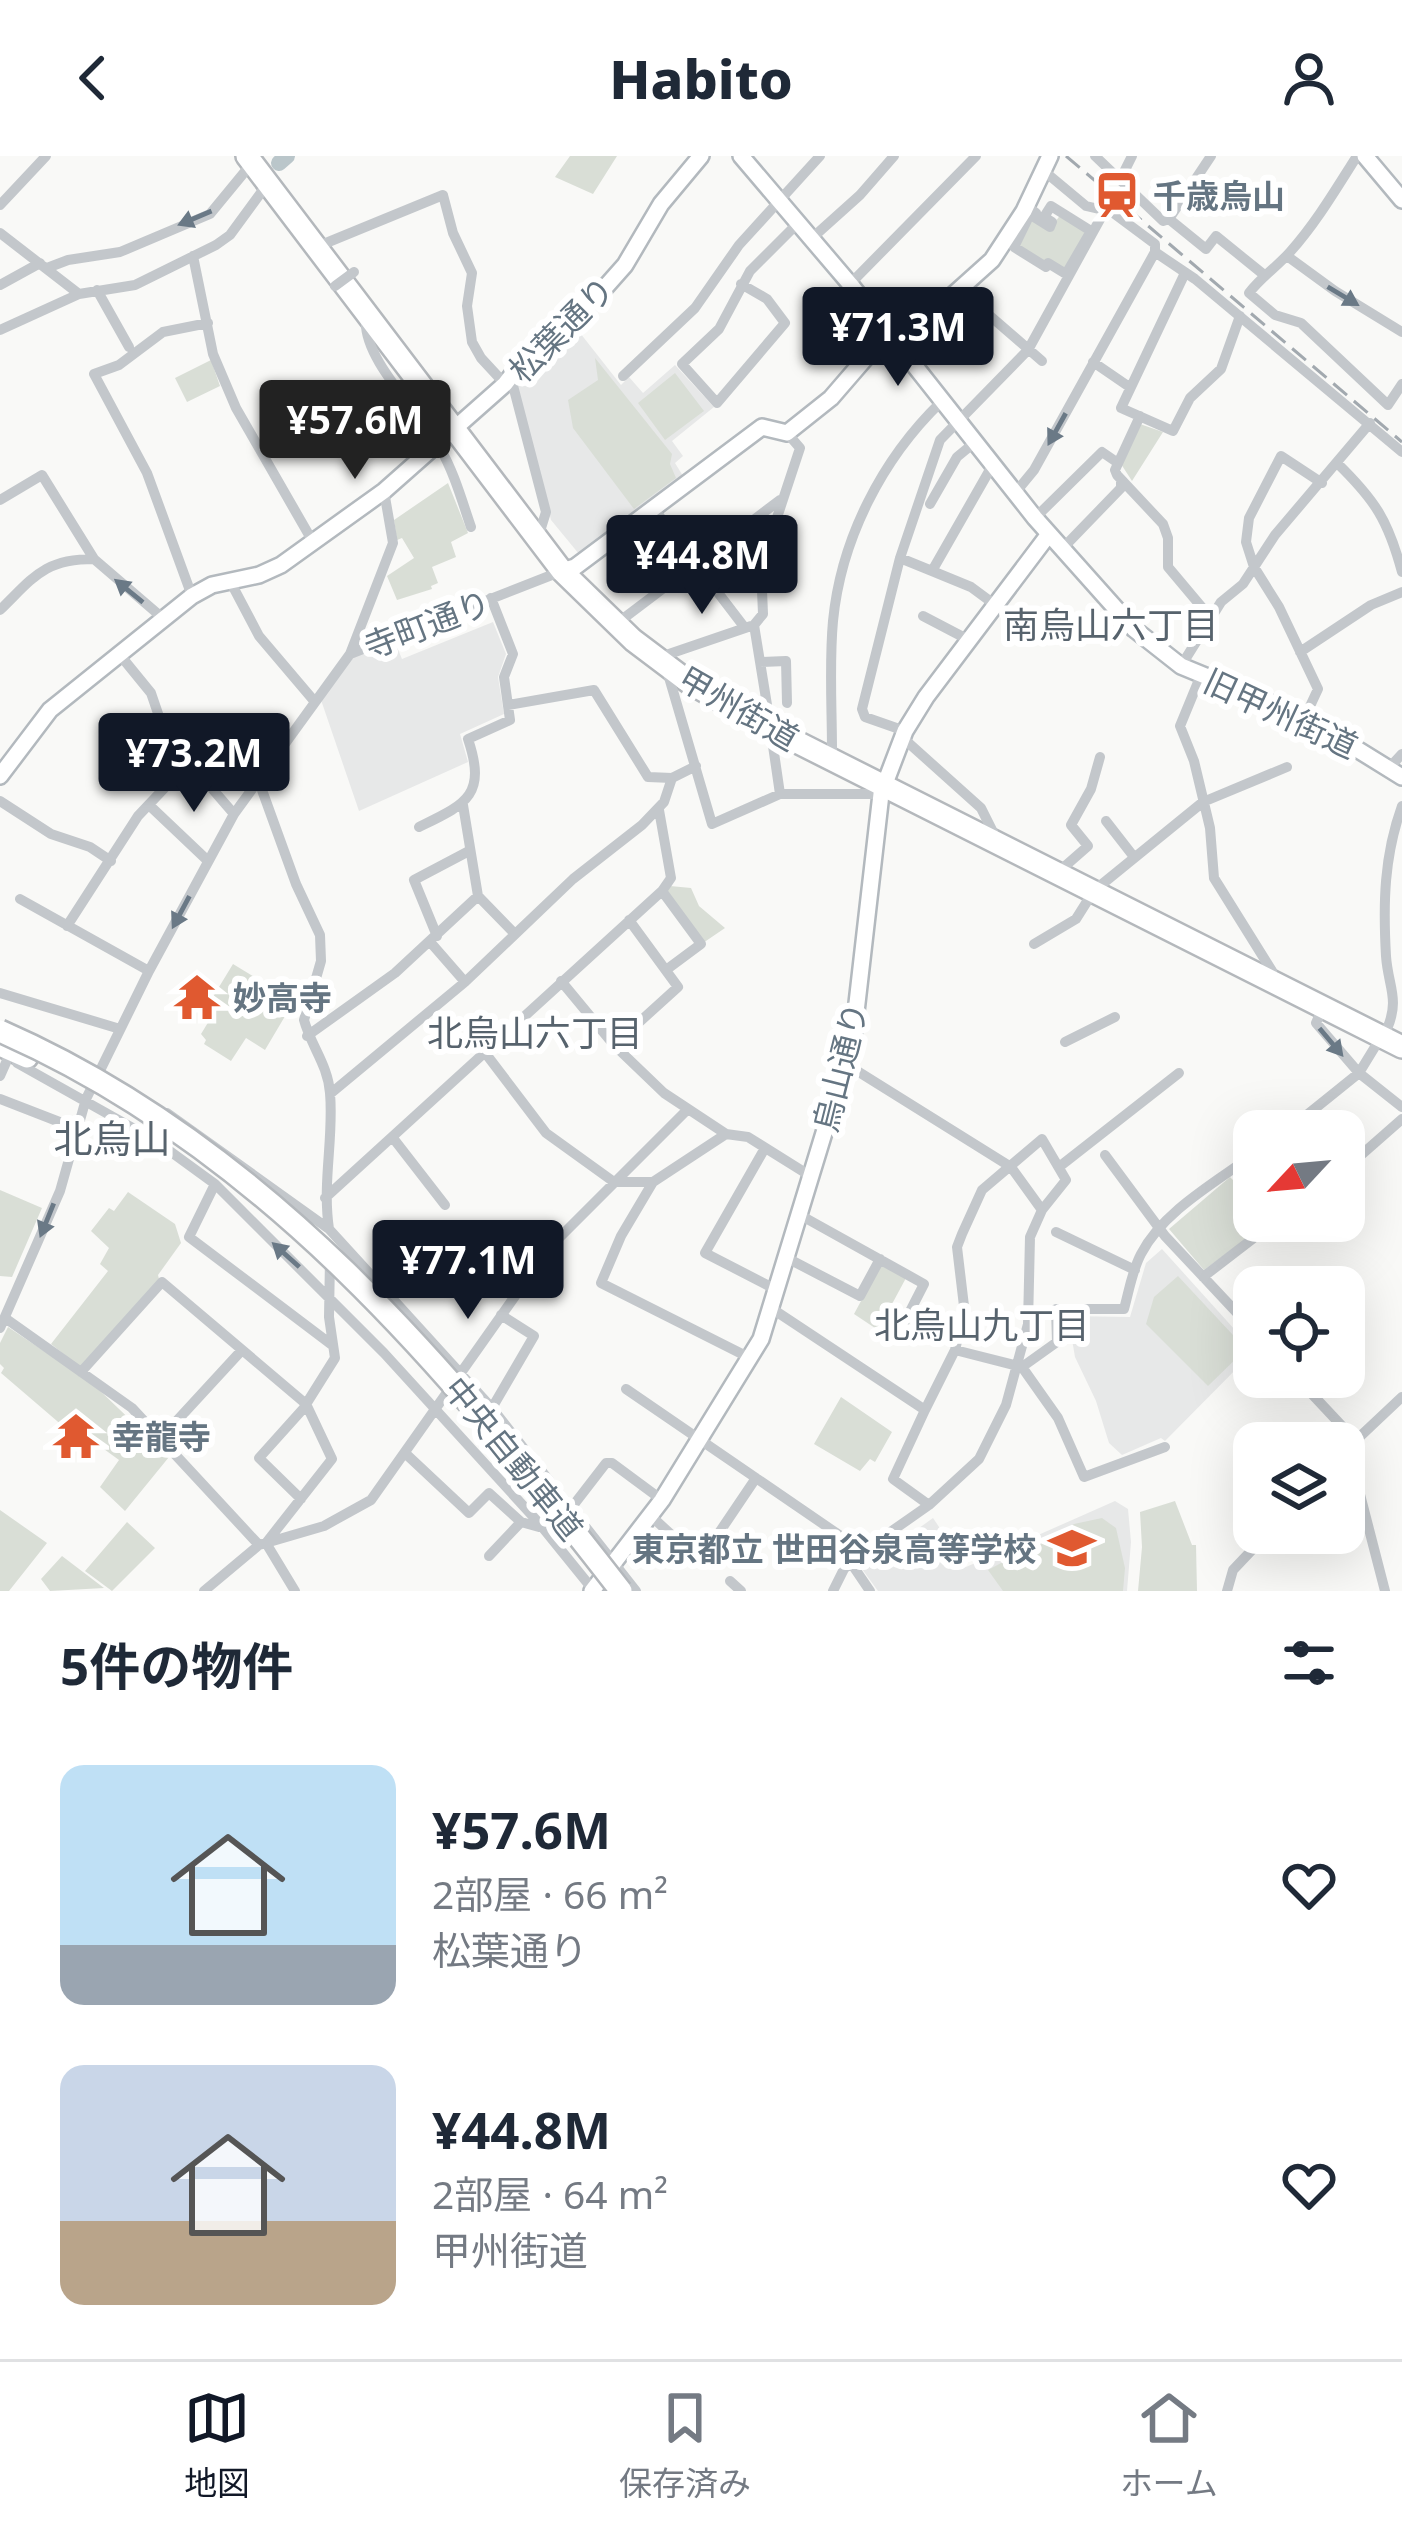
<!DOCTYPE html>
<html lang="ja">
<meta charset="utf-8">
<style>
:root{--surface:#fff;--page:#f2f2f3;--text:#1f2937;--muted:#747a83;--line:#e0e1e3;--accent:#111827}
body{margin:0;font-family:"Noto Sans","Noto Sans JP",sans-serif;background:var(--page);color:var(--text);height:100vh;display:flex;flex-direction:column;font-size:45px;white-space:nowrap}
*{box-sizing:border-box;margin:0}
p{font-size:39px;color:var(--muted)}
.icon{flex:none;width:66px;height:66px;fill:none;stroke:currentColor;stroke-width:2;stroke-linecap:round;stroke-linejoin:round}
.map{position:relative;height:1435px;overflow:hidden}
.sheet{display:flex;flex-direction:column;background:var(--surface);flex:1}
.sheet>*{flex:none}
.needle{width:78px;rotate:244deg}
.fabs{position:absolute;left:1233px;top:954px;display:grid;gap:24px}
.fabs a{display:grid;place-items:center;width:132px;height:132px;border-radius:24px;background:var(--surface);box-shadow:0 12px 48px #0002;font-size:60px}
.price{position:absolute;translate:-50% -102px;padding:0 27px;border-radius:12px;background:var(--accent);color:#fff;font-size:39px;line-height:78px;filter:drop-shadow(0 3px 6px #0008)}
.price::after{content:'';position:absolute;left:50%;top:72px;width:36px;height:27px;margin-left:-18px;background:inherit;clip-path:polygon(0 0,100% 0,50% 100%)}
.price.selected{background:#222;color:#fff}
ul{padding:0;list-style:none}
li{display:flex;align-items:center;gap:36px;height:300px;padding:0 60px}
li span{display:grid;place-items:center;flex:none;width:336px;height:240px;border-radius:24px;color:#555}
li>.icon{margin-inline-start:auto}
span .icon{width:144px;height:144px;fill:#fffc;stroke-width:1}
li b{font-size:51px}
h2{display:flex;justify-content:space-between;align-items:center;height:144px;padding:0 60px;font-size:51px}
header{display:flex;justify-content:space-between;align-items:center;height:156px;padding:0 60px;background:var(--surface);font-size:54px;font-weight:800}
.menu{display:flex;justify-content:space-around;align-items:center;height:168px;border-top:3px solid var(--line);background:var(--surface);font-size:33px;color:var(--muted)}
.menu a{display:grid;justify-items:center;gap:6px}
.menu .selected{color:var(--accent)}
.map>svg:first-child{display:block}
</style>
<header><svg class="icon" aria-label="back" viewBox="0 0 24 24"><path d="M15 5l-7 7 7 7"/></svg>Habito<svg class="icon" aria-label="person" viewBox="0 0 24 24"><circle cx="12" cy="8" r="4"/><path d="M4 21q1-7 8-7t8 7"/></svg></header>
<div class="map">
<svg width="1402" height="1435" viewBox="0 0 1402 1435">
<rect width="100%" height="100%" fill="#f9f9f7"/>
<path fill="#e7e8e8" d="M573,168L621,229L629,221L643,237L675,209L714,251L672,285L683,300L675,307L683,320L579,398L551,364L516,226L532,201Z
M493,466L506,498L498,521L504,558L460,578L468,606L359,655L321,544L353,501L394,484L402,503Z
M1162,1093L1254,1195L1165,1285L1161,1282L1122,1299L1109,1287L1096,1245L1075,1201L1068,1160L1130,1161L1146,1107Z
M1115,1345L1128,1353L1131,1386L1127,1435H878L862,1413L933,1362L966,1411Z"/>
<path fill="#d9ded6" d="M570,0H617L593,38L555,21Z
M1061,58L1089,76L1065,116L1023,96L1014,82L1030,62L1053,69Z
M595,202L672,298L670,308L676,322L634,353L573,272L568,244L598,224Z
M211,204L220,230L187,246L175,222Z
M675,217L704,255L665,284L638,247Z
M1140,268L1163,276L1132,325L1121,308Z
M448,327L468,377L451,386L456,401L432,411L438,427L431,430L432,433L397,444L387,420L414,402L402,382L397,384L394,364Z
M670,730L691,732L699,750L725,772L703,787L666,733Z
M233,808L294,845L265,894L246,882L231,905L204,888L206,884L201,878L212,860L205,854Z
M1230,1021L1236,1027L1244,1022L1254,1036V1065H1270L1204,1114L1169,1073Z
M0,1034L42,1052L12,1121L0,1120Z
M128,1036L175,1068L181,1087L158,1119L159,1123L80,1211L51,1188L108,1115L100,1108L109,1092L91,1075L109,1052L114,1055Z
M881,1108L906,1122L878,1174L854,1158Z
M1178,1120L1246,1193L1208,1230L1146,1168L1154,1141Z
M8,1171L93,1228L169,1301L125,1355L100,1331L119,1304L75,1272L71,1277L1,1217L4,1212L0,1208V1187Z
M841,1241L892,1276L875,1306L870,1303L860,1315L814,1288Z
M1175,1345L1192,1389H1196L1197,1435H1138L1142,1391L1140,1356Z
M0,1354L47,1387L9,1435H0Z
M1102,1362L1116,1372L1125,1412L1123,1435H1003L988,1414L1074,1368Z
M127,1366L155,1392L112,1435L85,1415Z
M62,1400L104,1432L50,1435L41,1423Z"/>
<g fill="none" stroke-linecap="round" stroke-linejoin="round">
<path stroke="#bac6ca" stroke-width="16" d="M279,7L287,0"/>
<defs>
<path id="secondary" d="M741,0L850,128L1035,362L1134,473L1181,510L1305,561L1402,621
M1365,0L1402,44
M562,415L575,411L762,271L787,277L831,242L882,183L943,148L992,104L1024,55L1050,0
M0,620L50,554L192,440L212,429L259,419L281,409L384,335L505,228L529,197L586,153L625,109L661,48L701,0
M592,1435L662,1344L761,1183L853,882L881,638L905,575L926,541L1049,378"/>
<path id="highway" d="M247,0L562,415L633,484L690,527L771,573L1402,891
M0,889L27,901"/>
</defs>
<use href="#secondary" stroke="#b3b9be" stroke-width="20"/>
<use href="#highway" stroke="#b4b8bc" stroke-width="26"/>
<path stroke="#c3c7cb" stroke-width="10" d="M1095,0L1163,65L1169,63L1206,93L1216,80L1263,118
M1357,0C1336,33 1316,67 1290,96C1277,111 1261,121 1249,137L1275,159L1301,167L1388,249L1402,228
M1044,15L1086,50L1112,56L1155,88V96L1195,123L1402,296
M1121,22L1132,0
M0,49L46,0
M1051,50L1091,75L1066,118L1048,107L1046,111L1014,91L1032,54L1036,57L1034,61L1050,71L1052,66L1044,61Z
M1169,63L1211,0
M0,77L79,138
M811,83L860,39L894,0
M326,87L443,39L453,77L472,117L467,150L472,186L481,202L505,228
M193,100L213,198L236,252L313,386
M1287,100L1335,135L1402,176
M47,112L68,104L120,96L210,58L252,7
M1185,117L1121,252L1173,275L1190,242L1221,213L1240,160
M741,128L767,143L785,167L717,247L682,208L719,173L750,115L798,67
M850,128L976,0
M0,129L40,107
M97,134L129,191
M960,134L1042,205
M366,163C362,203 421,257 440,292C454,316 462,345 471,371
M0,174L79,138L135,129L216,89L230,79L268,27
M1093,206L1128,230
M623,220L695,152L739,89L820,0
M511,222L546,356L541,372
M1140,260L1115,314L1117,319L1163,368L1168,382V411L1210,461
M1337,307C1375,344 1388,364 1402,416
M992,310L932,415L971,431L994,448
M1015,337L1034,314L1155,96
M0,344L42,319L94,403L165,464
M930,348L957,301L974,287
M654,353L745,472
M1035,362L1102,296L1118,307
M1062,393L1121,332V324
M900,402L932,415
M230,425L259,480L315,546
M192,440L147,317L94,218L119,209L163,176L208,167
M0,454C34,421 44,403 94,403
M923,460L967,483
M624,462L780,344
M1300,496L1371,449L1402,436
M350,498L393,387L384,335
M669,498L751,470
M120,499L151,537L165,578L234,658
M760,506L786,505L787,547
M1181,510L1221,446L1243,428L1275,379L1370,267
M666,511L712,668L780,638H881
M1201,519L1180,570L1194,605L1210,672L1214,722L1272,815
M508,549L594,534L648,621L672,622
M769,561L754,469L763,458L761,410L800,292L787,277
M1305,561L1318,533L1279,451L1254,411L1246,386L1249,362L1281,300L1322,327
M905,575L865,561L862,553L900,402L940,284L1028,194L1104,56
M771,576L780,638
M903,582L981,652L993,676
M832,595C832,552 829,508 833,465C841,383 882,303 941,246
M1390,611L1402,598
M258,623L296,728L320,779L321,805L304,864C311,890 328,909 330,937C334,982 322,1026 329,1073
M0,645L51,678L90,691L111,705
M149,649L207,704
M463,649L478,740L515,778
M1106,665L1134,701
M419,671C466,648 487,640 468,583L510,564L504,521L513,498L491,442
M1064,711L1088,690L1071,669L1091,633L1100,601
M1101,729L1203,646L1287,611
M662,735L701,788L666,814
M20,743L149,815
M67,770L138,660L189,606
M437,780L414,724L469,695
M431,787L465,826
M1034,788L1076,763L1093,736
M561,825L614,889L664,937L726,978
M0,837L120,873
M1323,851L1316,867L1359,917L1402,951
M1387,873C1400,843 1388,830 1386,800C1383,747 1384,700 1402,650
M307,880L395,817L478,740
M1065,886L1115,861
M614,889L678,831L629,764
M483,894L546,977L614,1026H653
M17,907L156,985L215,1028L384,1197L539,1367L594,1435
M846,908L1011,1011L1042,1054
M0,920L8,902
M330,938L465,826L573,723L642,669L664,646L672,622L696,610
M0,943L75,972
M167,957L329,1073L492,1252L636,1435
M1287,975L1359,917L1381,881
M393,982L445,1049
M765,992L705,1097L777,1134
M1105,999L1165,1080L1254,1175
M1059,1011L1179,917
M1344,1014L1402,963
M215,1028L189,1081L332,1189
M325,1042L662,735L671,722L659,654
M800,1059L924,1128L903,1169
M1056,1076L1135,1114
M787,1102L860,1140L880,1103
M1203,1121L1276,1065
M771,1152L925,1254L893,1323L929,1349
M5,1162L132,1252L259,1389
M0,1172L60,1035L86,943L149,815L234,658L350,498L562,415
M955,1194L1022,1211L1058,1262L1084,1321L1165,1291
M750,1202L601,1127L621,1080L653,1026L726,978L748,981L812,1021
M1022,1211L1057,1186L1056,1153H1124C1129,1135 1132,1115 1141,1098C1163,1055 1216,1026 1254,998
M81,1216L162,1126L306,1248L332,1303L266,1387L295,1435
M1296,1221L1355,1284
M626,1233L864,1396
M492,1252L534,1180L501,1159
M161,1282L242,1194
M1352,1288L1402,1241
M1348,1292L1385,1435
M406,1298L469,1357L489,1337L521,1366L539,1371
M301,1343L259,1302L303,1253L335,1202L329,1161L330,1103
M572,1351L606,1307H612L662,1344
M651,1360L700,1405L756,1322
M489,1400L521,1366
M851,1407L870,1435
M730,1425L741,1435
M204,1435L259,1389L324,1370L371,1344L549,1092L688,953
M833,1435L844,1413L859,1398L929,1349L979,1303L1006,1249L1028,1168L1030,1081L1042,1054L1066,1024L1042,983L982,1034L962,1078L957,1091L964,1150L959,1177L955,1194L925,1254
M1227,1435L1233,1414L1268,1377"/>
<use href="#secondary" stroke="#fff" stroke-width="15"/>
<use href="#highway" stroke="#fff" stroke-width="21"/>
<path stroke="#a2a9af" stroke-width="3" stroke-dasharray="18 9" stroke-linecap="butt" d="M1066,0L1402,286"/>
<defs>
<path id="highway-bridge" d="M0,875C265,991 448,1212 621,1435"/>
</defs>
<use href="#highway-bridge" stroke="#b4b8bc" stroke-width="26" stroke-linecap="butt"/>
<path stroke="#c3c7cb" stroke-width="10" d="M335,130L354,116"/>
<use href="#highway-bridge" stroke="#fff" stroke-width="21"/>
</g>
<defs><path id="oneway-solid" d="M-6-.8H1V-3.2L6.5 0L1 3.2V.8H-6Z" transform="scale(3)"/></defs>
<g fill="#6a7986">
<use href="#oneway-solid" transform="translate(195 62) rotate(157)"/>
<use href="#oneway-solid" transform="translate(1343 140) rotate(31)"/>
<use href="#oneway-solid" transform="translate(1057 273) rotate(119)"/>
<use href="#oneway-solid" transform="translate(129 435) rotate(-141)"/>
<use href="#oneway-solid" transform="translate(181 756) rotate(118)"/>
<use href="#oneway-solid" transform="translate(1331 886) rotate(50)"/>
<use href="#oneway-solid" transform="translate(47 1064) rotate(112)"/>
<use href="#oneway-solid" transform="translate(286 1099) rotate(-138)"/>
</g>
<defs>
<symbol id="station-bare" viewBox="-9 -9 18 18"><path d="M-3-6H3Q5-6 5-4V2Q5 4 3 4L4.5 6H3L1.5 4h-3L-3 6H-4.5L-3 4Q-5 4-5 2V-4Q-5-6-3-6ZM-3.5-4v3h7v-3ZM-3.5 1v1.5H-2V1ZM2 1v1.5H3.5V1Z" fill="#e05930" stroke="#fff" stroke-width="2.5" paint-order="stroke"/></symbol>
<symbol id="temple-bare" viewBox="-9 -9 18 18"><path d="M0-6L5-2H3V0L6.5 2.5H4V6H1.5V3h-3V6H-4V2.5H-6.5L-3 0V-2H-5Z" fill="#e05930" stroke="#fff" stroke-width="2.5" paint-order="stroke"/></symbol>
<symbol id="school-bare" viewBox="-9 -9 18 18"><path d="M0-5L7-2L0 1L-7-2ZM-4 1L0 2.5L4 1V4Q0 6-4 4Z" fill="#e05930" stroke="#fff" stroke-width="2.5" paint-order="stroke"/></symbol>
</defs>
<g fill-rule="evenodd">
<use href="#station-bare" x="1084" y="6" width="66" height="66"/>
<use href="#temple-bare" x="164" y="808" width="66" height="66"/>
<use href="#temple-bare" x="43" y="1247" width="66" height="66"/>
<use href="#school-bare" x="1039" y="1359" width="66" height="66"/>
</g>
<g text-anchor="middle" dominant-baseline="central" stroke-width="12" stroke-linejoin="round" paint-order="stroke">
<g font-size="33" font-weight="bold" fill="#657582" stroke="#fff" text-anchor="start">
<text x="1153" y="39">千歳烏山</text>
<text x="233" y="841">妙高寺</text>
<text x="112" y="1280">幸龍寺</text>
<text x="1036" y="1392" text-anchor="end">東京都立 世田谷泉高等学校</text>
</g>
<g font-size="33" fill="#657582" stroke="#fff">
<text transform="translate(561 173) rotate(-45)">松葉通り</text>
<text transform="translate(427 468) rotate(-21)">寺町通り</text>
<text transform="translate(739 552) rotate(30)">甲州街道</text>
<text transform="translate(1281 557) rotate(25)">旧甲州街道</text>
<text transform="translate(840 911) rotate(-76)">烏山通り</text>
<text transform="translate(514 1302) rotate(51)">中央自動車道</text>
</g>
<g font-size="36" fill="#57636d" stroke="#fff">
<text x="1111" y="468">南烏山六丁目</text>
<text x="535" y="876">北烏山六丁目</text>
<text x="982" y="1168">北烏山九丁目</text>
</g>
<g font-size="39" fill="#57636d" stroke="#fff">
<text x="112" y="981">北烏山</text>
</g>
</g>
</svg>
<div class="fabs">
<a><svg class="needle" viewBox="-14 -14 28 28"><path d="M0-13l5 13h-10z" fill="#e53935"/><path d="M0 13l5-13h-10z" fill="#747a83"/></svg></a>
<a><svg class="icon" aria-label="locate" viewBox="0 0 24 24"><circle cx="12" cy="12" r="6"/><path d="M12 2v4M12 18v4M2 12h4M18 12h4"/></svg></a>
<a><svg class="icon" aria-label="layers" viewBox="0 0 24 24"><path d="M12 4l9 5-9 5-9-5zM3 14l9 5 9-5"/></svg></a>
</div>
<b class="price" style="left:898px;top:233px">¥71.3M</b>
<b class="price selected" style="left:355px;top:326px">¥57.6M</b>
<b class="price" style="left:702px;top:461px">¥44.8M</b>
<b class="price" style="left:194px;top:659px">¥73.2M</b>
<b class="price" style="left:468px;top:1166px">¥77.1M</b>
</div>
<section class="sheet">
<h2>5件の物件<svg class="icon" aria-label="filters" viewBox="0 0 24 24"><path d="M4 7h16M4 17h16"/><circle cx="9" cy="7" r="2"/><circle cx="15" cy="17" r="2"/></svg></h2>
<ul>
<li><span style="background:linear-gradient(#bfe0f5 75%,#9aa5b1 0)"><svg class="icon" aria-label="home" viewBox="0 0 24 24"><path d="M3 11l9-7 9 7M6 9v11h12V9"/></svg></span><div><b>¥57.6M</b><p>2部屋 · 66 m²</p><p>松葉通り</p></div><svg class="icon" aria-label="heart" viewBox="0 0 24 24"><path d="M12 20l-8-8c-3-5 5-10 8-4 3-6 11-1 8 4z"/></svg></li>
<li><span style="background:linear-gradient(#c9d6e8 65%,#b9a48a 0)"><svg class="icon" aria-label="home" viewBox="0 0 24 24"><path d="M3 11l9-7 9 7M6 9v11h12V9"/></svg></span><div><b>¥44.8M</b><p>2部屋 · 64 m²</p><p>甲州街道</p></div><svg class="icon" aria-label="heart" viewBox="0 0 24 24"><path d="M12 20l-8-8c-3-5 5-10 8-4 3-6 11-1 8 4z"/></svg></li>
</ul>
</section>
<nav class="menu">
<a class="selected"><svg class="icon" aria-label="map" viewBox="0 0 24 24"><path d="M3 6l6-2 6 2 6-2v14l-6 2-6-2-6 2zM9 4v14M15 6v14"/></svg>地図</a>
<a><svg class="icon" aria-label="saved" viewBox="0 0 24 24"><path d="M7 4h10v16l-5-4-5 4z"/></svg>保存済み</a>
<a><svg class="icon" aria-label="home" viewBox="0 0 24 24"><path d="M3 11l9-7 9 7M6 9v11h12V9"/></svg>ホーム</a>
</nav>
